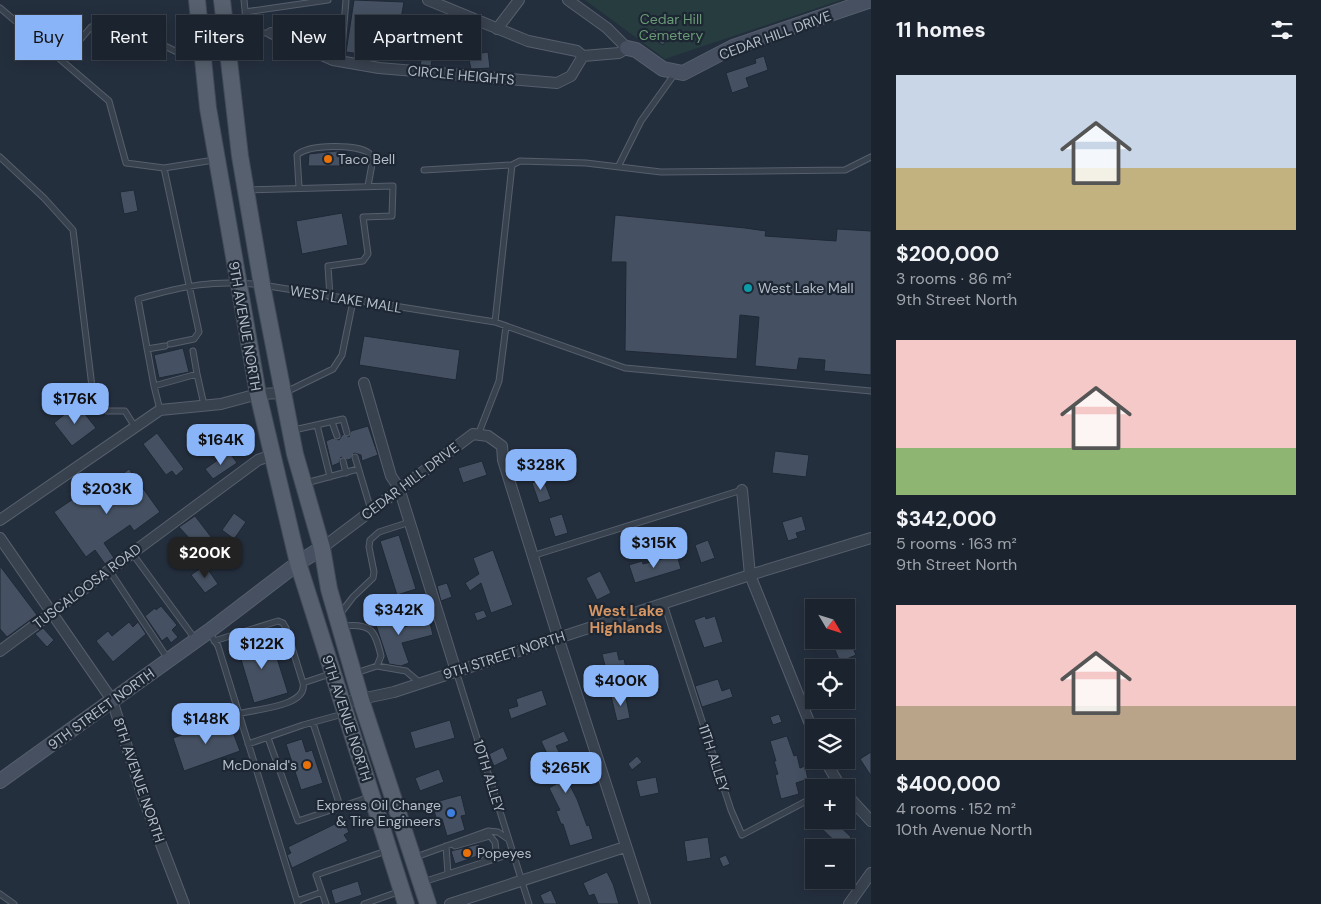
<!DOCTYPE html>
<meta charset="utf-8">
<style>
:root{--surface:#1b232e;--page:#282f3a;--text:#f1f3f6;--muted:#a0a4aa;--line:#39404a;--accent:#8ab4f8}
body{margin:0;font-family:"DM Sans",sans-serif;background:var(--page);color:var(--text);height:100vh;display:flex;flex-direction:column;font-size:19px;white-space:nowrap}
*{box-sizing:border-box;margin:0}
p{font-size:16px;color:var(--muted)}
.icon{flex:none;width:28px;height:28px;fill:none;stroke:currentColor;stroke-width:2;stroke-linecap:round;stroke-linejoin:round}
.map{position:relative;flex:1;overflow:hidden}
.sheet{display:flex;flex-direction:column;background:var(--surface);width:450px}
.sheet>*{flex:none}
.top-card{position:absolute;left:15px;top:15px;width:475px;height:45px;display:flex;gap:10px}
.needle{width:32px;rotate:128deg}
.fabs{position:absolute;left:805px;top:599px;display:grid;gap:10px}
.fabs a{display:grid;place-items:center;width:50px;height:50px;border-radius:0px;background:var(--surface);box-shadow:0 2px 12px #0003,0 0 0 1px var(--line);font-size:25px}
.price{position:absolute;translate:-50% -42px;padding:0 11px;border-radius:10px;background:var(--accent);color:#111;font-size:16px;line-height:32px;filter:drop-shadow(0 1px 2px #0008)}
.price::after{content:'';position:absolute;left:50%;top:30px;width:15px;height:11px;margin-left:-8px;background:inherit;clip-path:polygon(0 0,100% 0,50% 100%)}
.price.current{background:#222;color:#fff}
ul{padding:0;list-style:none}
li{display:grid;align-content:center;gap:10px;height:265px;padding:0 25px}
li span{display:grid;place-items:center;height:155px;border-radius:0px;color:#555}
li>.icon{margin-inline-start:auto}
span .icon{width:90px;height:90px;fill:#fffc;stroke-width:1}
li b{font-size:21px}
h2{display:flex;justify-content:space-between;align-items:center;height:60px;padding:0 25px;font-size:21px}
.tag{padding:0 18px;border-radius:0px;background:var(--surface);box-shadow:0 2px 12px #0003,0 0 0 1px var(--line);font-size:18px;line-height:45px}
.tag.current{background:var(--accent);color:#111}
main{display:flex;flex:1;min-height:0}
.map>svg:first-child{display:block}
</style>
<main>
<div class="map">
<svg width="871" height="904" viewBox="0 0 871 904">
<rect width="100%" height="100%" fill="#242f3e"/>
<path fill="#263c3f" d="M585,0H841L665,59Z"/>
<path fill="#455162" stroke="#1f2835" d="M354,0L404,2L400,24L422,27L424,15L439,17L431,66L420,65L426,42L410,40L407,61L346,52Z
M655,29L668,38L663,45L650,36Z
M488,52L490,68L471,69L468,55Z
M764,56L768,70L746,78L749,87L732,93L726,73L756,63L755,59Z
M337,151L348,152V166H308L309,154Z
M134,190L138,211L124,214L120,192Z
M342,213L348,245L302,254L296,221Z
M615,215L745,228L766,231L765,236L836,241L837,229L871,231V375L824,371L825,360L799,358L797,370L755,366L759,317L740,315L737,359L625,351L626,262H611Z
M364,336L460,350L456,380L359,365Z
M183,348L189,372L159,378L154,355Z
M77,404L96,428L72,446L54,423Z
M368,426L378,455L362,461L361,455L354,453L351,459L347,460L341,457L339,463L332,466L326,441L333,438L339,440L343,434L349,437L351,431Z
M157,433L184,469L176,476L172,471L166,475L143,444Z
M775,451L809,455L806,477L772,473Z
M229,452L237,463L213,479L205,469Z
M482,461L487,475L463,483L458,468Z
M129,469L160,512L134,531L130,525L104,543L114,558L105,564L95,550L86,557L54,512L73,499L76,504L93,492L95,495Z
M543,478L551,499L539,503L532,483Z
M234,513L246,522L234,539L222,530Z
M562,514L568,533L555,537L549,518Z
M195,516L215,542L202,552L179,527Z
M802,516L806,530L796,533L798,538L788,541L782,522Z
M399,535L416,589L397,595L380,541Z
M708,540L715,558L701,563L695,545Z
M493,550L513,605L491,613L481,583L470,591L465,583L479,574L473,558Z
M677,555L681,569L635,583L629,565L642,561L643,564Z
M199,556L205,564L199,569L192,561Z
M205,565L218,584L205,593L191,575Z
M0,566L37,615L7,637L0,629Z
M600,571L611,593L597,600L586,578Z
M447,583L452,597L441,601L437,586Z
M161,606L177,625L172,630L178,637L171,643L167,637L162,641L145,616L155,608L156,610Z
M392,610L398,629L429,619L433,635L402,643L409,663L401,666L389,664L373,616Z
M484,610L487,617L477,621L474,613Z
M705,616L706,619L715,616L723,642L704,648L694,620Z
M129,622L133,627L138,622L146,634L113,662L96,641L108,631L112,636Z
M43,628L54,640L47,647L35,634Z
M270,636L288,693L254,703L237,646Z
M849,639L856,655L840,662L833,645Z
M617,651L619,660L624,659L626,668L620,669L623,678L609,681L602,654Z
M718,679L722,691L730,688L733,697L702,707L695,686Z
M542,690L547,705L511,719L508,709L518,706L516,699Z
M625,693L630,718L617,721L611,696Z
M779,714L782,722L773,725L770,717Z
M228,719L240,751L184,771L173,738Z
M450,720L455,738L415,749L410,732Z
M564,731L569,741L556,746L568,769L563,772L577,799L587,826L589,825L593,839L570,846L563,824H561L556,811L560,810L549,788L558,783L548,764L551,762L541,741Z
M787,736L794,756L797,755L800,768L805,766L808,779L796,783L799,794L781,799L775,775L778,774L774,761H776L770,741Z
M302,739L306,752L312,750L323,783L301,790L286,744Z
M503,747L508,759L494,766L489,754Z
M871,752V776L860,759Z
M637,756L642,762L632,770L628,764Z
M439,769L444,782L420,791L415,778Z
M656,777L659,793L640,797L636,781Z
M461,795L466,815L461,816L465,830L447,836L442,819L437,821L432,803Z
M343,820L349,832L344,835L348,841L292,868L287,855L291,853L288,847Z
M829,820H833L851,837L842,848L821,828Z
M708,837L711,858L687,862L684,841Z
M479,844L483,854L455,864L451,851Z
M726,855L730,864L723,867L719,858Z
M607,872L613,884L619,904H598L594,894L589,896L583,883Z
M358,881L362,895L335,904L331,890Z
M551,890L557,904H544L540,895Z"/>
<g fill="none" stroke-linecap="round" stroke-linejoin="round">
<defs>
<path id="lane" d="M244,0L248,40
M0,8L109,101L126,163L164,168
M245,12L328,0
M274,32L344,19
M287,36L342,48
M62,61L91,27L115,21L183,55L228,51L242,46L257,33H271
M341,61L346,0
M0,157L44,198L73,230L93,395L107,411H125L135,427
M619,165L641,121L676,72
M424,170L512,165L520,161L586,163L661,172L845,170L871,157
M299,187L297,155C309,144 357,144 369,153L372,164L368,186
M248,190L393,186L392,216L363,217L368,254L363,261L328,266L330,297
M495,322L512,165
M170,344L194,339L199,332L164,168L214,160
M147,349L165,346
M193,351L197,374
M154,386L160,410
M286,392L333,369L342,355L353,301
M204,405L197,374L154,386L138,299C184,286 214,279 262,285L495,322L625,368L871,391
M332,422L337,436
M317,425L330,477
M294,430L343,419L347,433
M478,435L499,381L506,326
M355,457L371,510
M343,461L346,473
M306,483L358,469
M132,553L195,639
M532,556L742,490
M109,570L168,659
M664,604L731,810L742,835L814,797
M340,614L353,597L373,578L374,572L369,547L370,540L379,532L410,522
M343,626C371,623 375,630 381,656L377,666L356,673
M209,632L218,646L298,904
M214,641L278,621L283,623L286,628L303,683C308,707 254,709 238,714
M377,666L406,671L420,683
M456,671L529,904
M303,683L330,674
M313,723L340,806
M268,738L298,821L370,797
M248,744L303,725L343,714
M446,846L448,874
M455,846L490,836L495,842L496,851L483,861
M416,857L488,831L498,832L508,839
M423,882L513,853
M0,894L14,904
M297,901L322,892
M326,904L316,875L386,851
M364,904L398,892"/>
<path id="street" d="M428,0L528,41L577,51L583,56L619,53L627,48L607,28L568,0
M497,29L519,0
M271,33L333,60L379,68L557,83L571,76L583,56
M364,383L391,476L399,488L456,671
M742,490L750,575L814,734
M0,520L160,410L221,404L258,394L283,393
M0,538L112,700L143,797L184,904
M322,548L473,434L488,436L502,446L503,460L558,637L645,904
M0,651L258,460L272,455
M342,703L394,692L750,575L871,538
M825,760L841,788
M846,794L871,821
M450,904L625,847
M849,904L871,873"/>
<path id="secondary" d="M627,48L636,50L663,69L683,73L733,47L871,0
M0,781L209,631L298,563L322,548"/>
<path id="primary" d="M197,0L208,108L258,394L298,563L406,904
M222,0L240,156L262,285L295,454L322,548L329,589L361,700L428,904"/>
</defs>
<use href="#lane" stroke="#565f6c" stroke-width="7"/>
<use href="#street" stroke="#565f6c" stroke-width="12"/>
<use href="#secondary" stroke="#565f6c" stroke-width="16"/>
<use href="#primary" stroke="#414a57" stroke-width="18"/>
<use href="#lane" stroke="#38414e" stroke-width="5"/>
<use href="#street" stroke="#38414e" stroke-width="10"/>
<use href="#secondary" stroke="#465061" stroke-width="14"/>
<use href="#primary" stroke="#56606e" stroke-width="16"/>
</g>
<g fill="#e8710a" stroke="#1d2633" stroke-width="2">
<circle cx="328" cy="159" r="5"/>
<circle cx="307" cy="765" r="5"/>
<circle cx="467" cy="853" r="5"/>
</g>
<circle fill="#0f9aa8" stroke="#1d2633" stroke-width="2" cx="748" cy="288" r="5"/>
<circle fill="#3f7fe0" stroke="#1d2633" stroke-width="2" cx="451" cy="813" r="5"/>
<g text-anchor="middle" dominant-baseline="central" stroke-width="4.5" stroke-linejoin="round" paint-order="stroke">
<g font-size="14" fill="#6b9a76" stroke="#1d2633">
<text x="671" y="19">Cedar Hill<tspan x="671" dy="16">Cemetery</tspan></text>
</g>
<g font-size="14" fill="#b4bcc9" stroke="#1d2633">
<text transform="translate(775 35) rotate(-20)">CEDAR HILL DRIVE</text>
<text transform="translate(461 75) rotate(5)">CIRCLE HEIGHTS</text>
<text transform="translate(346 299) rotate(9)">WEST LAKE MALL</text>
<text transform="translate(245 326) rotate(80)">9TH AVENUE NORTH</text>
<text transform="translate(410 481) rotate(-37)">CEDAR HILL DRIVE</text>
<text transform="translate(87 586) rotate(-37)">TUSCALOOSA ROAD</text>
<text transform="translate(504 655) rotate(-18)">9TH STREET NORTH</text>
<text transform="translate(101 709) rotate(-36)">9TH STREET NORTH</text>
<text transform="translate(347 718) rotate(72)">9TH AVENUE NORTH</text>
<text transform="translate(714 758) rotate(72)">11TH ALLEY</text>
<text transform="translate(489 776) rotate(73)">10TH ALLEY</text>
<text transform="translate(139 780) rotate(71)">8TH AVENUE NORTH</text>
</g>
<g font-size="14" fill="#b4bcc9" stroke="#1d2633" text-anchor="start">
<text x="338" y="159">Taco Bell</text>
<text x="758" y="288">West Lake Mall</text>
<text x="297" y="765" text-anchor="end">McDonald's</text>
<text x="441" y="805" text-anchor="end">Express Oil Change<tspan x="441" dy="16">&amp; Tire Engineers</tspan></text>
<text x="477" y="853">Popeyes</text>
</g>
<g font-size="15" font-weight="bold" fill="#d59563" stroke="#1d2633">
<text x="626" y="611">West Lake<tspan x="626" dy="17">Highlands</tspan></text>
</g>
</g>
</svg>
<div class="fabs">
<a><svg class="needle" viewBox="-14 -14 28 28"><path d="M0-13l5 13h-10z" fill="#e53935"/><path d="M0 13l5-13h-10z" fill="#a0a4aa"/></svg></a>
<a><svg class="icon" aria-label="locate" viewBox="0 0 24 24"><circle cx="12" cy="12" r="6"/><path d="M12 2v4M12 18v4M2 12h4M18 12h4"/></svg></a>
<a><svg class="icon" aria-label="layers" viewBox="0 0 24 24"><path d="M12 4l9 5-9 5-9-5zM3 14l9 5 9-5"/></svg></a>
<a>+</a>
<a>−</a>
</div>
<b class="price" style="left:75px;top:425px">$176K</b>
<b class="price" style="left:221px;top:466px">$164K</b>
<b class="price" style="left:541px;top:491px">$328K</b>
<b class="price" style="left:107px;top:515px">$203K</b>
<b class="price" style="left:654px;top:569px">$315K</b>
<b class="price current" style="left:205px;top:579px">$200K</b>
<b class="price" style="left:399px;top:636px">$342K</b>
<b class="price" style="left:262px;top:670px">$122K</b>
<b class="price" style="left:621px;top:707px">$400K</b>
<b class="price" style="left:206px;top:745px">$148K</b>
<b class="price" style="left:566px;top:794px">$265K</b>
<div class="top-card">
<a class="tag current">Buy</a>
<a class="tag">Rent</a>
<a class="tag">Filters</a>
<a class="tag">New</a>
<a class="tag">Apartment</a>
</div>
</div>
<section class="sheet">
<h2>11 homes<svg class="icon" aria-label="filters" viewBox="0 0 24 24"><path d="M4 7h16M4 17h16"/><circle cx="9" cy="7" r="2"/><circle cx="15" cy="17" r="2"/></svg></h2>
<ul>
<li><span style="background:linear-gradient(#c9d6e8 60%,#c2b280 0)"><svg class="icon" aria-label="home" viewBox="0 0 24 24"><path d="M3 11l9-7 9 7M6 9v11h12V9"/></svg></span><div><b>$200,000</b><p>3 rooms · 86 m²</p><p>9th Street North</p></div></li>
<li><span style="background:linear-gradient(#f6c9c9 70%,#8fb573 0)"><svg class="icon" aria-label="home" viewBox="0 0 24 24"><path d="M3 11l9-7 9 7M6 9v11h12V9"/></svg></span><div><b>$342,000</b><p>5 rooms · 163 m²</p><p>9th Street North</p></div></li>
<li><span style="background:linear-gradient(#f6c9c9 65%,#b9a48a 0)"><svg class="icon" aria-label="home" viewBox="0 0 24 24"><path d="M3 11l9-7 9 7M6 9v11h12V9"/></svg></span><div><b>$400,000</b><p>4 rooms · 152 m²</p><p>10th Avenue North</p></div></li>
</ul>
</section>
</main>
